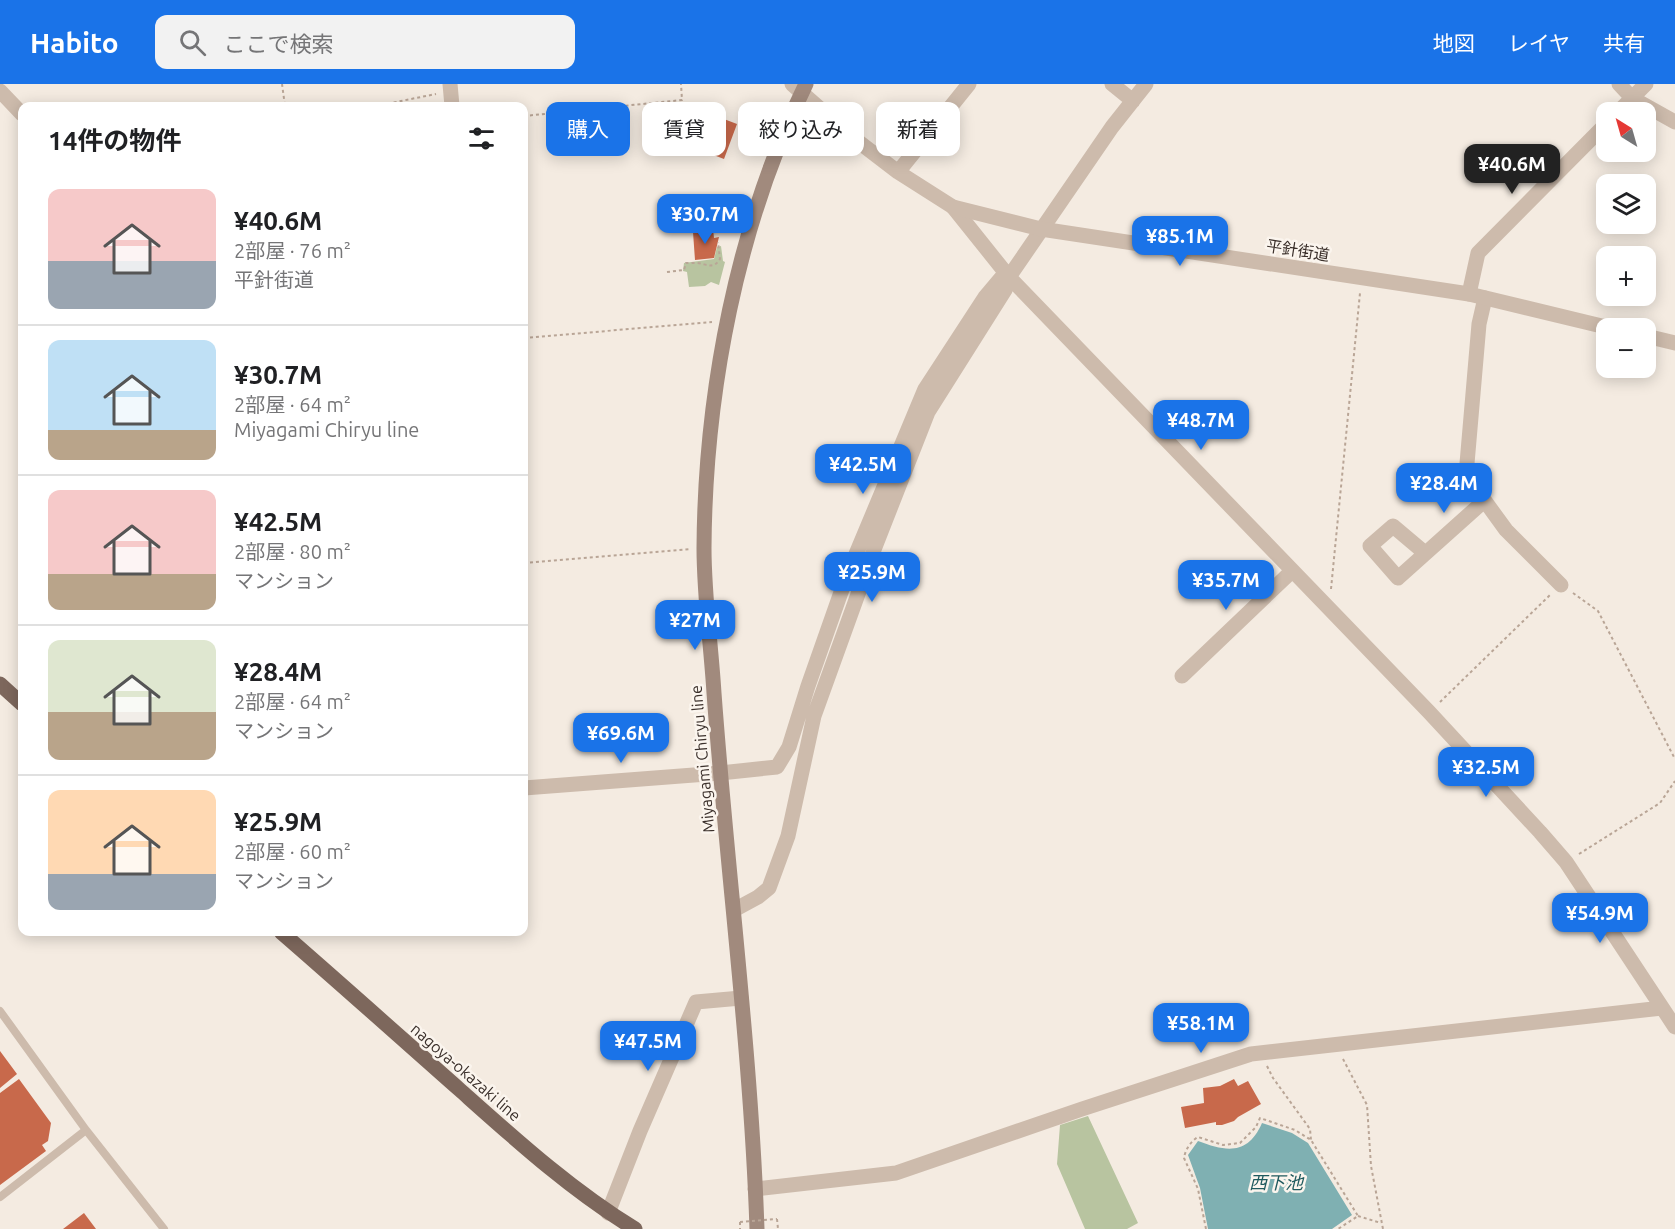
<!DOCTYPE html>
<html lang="ja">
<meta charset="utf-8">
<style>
:root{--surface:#fff;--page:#f2f2f2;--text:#202124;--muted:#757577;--line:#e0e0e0;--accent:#1a73e8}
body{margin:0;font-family:Ubuntu,"Noto Sans JP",sans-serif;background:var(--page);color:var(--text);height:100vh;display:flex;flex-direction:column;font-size:22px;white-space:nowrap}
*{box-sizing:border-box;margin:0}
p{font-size:20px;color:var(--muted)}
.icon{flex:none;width:33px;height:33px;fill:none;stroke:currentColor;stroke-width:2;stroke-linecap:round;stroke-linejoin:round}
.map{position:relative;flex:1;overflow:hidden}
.details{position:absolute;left:18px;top:18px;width:510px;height:834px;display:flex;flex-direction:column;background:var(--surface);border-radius:12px;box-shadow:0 3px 15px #0003}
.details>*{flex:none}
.banner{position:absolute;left:546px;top:18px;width:570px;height:54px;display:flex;gap:12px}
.needle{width:39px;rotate:323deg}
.tools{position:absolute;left:1596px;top:18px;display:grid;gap:12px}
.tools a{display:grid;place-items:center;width:60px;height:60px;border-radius:12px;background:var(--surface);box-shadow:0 3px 15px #0003;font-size:30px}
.price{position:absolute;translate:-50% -51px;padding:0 14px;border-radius:12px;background:var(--accent);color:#fff;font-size:20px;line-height:39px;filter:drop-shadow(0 2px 3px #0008)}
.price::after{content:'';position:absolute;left:50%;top:36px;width:18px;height:14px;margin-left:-9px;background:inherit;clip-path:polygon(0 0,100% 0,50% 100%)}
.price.active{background:#222;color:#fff}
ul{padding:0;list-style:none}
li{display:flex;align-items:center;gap:18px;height:150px;padding:0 30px}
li+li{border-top:2px solid var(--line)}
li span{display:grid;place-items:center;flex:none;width:168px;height:120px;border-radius:12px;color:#555}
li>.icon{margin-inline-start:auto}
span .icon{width:72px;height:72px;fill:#fffc;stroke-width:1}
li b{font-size:26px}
h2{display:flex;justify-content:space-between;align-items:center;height:72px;padding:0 30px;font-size:26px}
.pill{padding:0 21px;border-radius:12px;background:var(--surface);box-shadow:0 3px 15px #0003;font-size:21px;line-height:54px}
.pill.active{background:var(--accent);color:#fff}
header{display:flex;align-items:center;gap:36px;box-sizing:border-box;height:84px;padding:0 30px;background:var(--accent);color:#fff}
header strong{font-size:28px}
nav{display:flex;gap:33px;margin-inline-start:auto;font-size:21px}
.search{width:420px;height:54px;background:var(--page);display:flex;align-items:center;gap:15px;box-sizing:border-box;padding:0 21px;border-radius:12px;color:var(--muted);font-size:22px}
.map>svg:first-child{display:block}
</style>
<header>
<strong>Habito</strong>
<div class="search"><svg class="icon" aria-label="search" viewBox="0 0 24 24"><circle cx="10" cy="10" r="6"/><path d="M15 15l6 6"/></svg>ここで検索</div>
<nav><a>地図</a><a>レイヤ</a><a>共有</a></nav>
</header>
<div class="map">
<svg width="1675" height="1145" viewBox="0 0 1675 1145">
<rect width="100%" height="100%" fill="#f4ebe1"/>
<path fill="#b8c4a0" d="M721,162L723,177L725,178L719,201L711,198L705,202L689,203L687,188L683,187L684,179L714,175L717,163Z
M1088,1032L1138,1139L1127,1145H1085L1057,1080L1060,1041Z"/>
<path fill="#7fb0b2" d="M1262,1039L1292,1049L1308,1059L1352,1131L1332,1145H1208L1200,1104L1188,1071L1198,1057C1227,1068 1248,1071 1262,1039Z"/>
<path fill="#c8694b" d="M716,32L737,40L724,75L703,67Z
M713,145L714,154L719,153L714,174L695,176L693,148Z
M0,967L17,990L0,1004Z
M19,995L51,1039L48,1057L42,1061L46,1067L0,1101V1009Z
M1234,995L1238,1002L1248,997L1261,1020L1238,1033L1234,1037L1222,1041H1216V1038L1185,1044L1181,1023L1204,1019L1203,1004L1220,1002Z
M84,1129L96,1145H63Z"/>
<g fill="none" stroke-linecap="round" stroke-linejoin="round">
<path stroke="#b9a596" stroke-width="2" stroke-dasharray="3 3" stroke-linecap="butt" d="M282,0L285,22
M376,22L436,10
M524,32L682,16L681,0
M667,188L684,186L686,179C689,179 693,179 697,179C707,180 713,186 720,175L718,158
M524,254L712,238
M524,479L691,465
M1331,505L1360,209
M1573,509L1598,527L1675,675
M1440,618L1550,511
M1579,770L1660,719L1675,697
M1343,975L1367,1021L1371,1082L1383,1145
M1267,982L1273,994L1310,1045L1311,1056
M1358,1132L1381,1139
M777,1135L778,1145
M740,1138V1145
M1206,1145L1198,1105L1184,1074C1185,1066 1191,1057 1198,1053L1223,1061L1240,1059L1256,1043L1260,1034L1295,1046L1311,1056L1358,1132L1338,1145"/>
<path stroke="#cdbbac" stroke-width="8" d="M0,927L86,1046L164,1145
M0,1113L86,1046"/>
<path stroke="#cdbbac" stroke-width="15" d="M1112,0L1133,17
M1619,0L1632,14L1675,38
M0,7L22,30
M1618,28L1646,0
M953,123L1009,193L1429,628L1540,748L1566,778L1675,943
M1469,210L1478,169L1606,40
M1485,214L1479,240L1466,391L1506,446L1561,501
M1425,469L1393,442L1370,462L1398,494L1484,417
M1182,592L1292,487
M524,704L720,689L777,683L789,663L808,602L846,494L925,305L985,213L1001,194L1009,193L1112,43L1146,0
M734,826L758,813L769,804L788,752L814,632L875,463L928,328L1005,206L1009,193
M755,1105L896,1089L1082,1025L1251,970L1662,924
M608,1129L640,1047L696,918L741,914"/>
<path stroke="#cdbbac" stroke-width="15" d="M450,0L452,22
M792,0L851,52L898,88L953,123L1041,145L1469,210L1610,244
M898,88L969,0
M1646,252L1675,259"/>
<path stroke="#a18a7d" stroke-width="15" d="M757,1145C751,966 727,788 714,609C711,561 704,512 704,464C705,308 737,141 806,0"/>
<path stroke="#7d675c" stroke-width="15" d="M0,600L22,620
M281,848C341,900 400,953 460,1006C515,1055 571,1106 635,1145"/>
<path stroke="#b9a596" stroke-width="2" stroke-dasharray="3 3" stroke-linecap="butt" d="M740,1138L777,1135"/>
</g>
<g text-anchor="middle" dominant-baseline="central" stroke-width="5" stroke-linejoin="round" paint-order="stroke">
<g font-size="16" fill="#3b302b" stroke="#fbf5ee">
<text transform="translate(1298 166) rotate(9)">平針街道</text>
<text transform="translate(702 675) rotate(-95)">Miyagami Chiryu line</text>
<text transform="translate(466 988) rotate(41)">nagoya-okazaki line</text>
</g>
<g font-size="18" font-style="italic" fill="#1f5a5e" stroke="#fbf5ee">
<text x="1276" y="1098">西下池</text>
</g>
</g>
</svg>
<div class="tools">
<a><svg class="needle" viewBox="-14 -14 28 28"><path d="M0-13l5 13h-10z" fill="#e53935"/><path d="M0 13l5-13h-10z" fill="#757577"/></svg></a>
<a><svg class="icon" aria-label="layers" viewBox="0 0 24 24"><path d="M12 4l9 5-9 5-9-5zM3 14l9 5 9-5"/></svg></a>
<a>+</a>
<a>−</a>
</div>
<b class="price active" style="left:1512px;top:111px">¥40.6M</b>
<b class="price" style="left:705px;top:161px">¥30.7M</b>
<b class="price" style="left:1180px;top:183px">¥85.1M</b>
<b class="price" style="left:1201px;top:367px">¥48.7M</b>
<b class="price" style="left:863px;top:411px">¥42.5M</b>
<b class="price" style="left:1444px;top:430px">¥28.4M</b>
<b class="price" style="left:872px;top:519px">¥25.9M</b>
<b class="price" style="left:1226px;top:527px">¥35.7M</b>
<b class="price" style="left:695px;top:567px">¥27M</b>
<b class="price" style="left:621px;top:680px">¥69.6M</b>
<b class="price" style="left:1486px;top:714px">¥32.5M</b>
<b class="price" style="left:1600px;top:860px">¥54.9M</b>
<b class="price" style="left:1201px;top:970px">¥58.1M</b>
<b class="price" style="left:648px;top:988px">¥47.5M</b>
<div class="banner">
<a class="pill active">購入</a>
<a class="pill">賃貸</a>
<a class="pill">絞り込み</a>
<a class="pill">新着</a>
</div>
<section class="details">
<h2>14件の物件<svg class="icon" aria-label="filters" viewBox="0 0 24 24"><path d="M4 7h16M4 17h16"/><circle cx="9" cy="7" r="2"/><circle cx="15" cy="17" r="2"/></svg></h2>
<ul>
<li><span style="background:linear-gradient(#f6c9c9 60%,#9aa5b1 0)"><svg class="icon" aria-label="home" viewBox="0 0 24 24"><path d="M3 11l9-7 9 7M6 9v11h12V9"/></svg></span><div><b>¥40.6M</b><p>2部屋 · 76 m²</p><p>平針街道</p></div></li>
<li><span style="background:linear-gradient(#bfe0f5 75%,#b9a48a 0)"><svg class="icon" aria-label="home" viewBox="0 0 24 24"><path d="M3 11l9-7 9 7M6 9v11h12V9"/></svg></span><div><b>¥30.7M</b><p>2部屋 · 64 m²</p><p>Miyagami Chiryu line</p></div></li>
<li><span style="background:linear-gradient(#f6c9c9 70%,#b9a48a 0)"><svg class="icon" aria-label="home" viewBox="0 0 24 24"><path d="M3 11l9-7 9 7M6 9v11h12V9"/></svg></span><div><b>¥42.5M</b><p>2部屋 · 80 m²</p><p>マンション</p></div></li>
<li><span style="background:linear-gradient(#dfe7d0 60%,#b9a48a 0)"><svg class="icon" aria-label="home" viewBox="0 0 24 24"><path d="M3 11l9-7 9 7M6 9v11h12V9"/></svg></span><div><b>¥28.4M</b><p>2部屋 · 64 m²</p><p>マンション</p></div></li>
<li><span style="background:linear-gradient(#ffd9b3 70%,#9aa5b1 0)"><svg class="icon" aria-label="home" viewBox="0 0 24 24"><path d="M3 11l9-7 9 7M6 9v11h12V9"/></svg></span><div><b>¥25.9M</b><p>2部屋 · 60 m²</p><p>マンション</p></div></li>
</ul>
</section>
</div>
